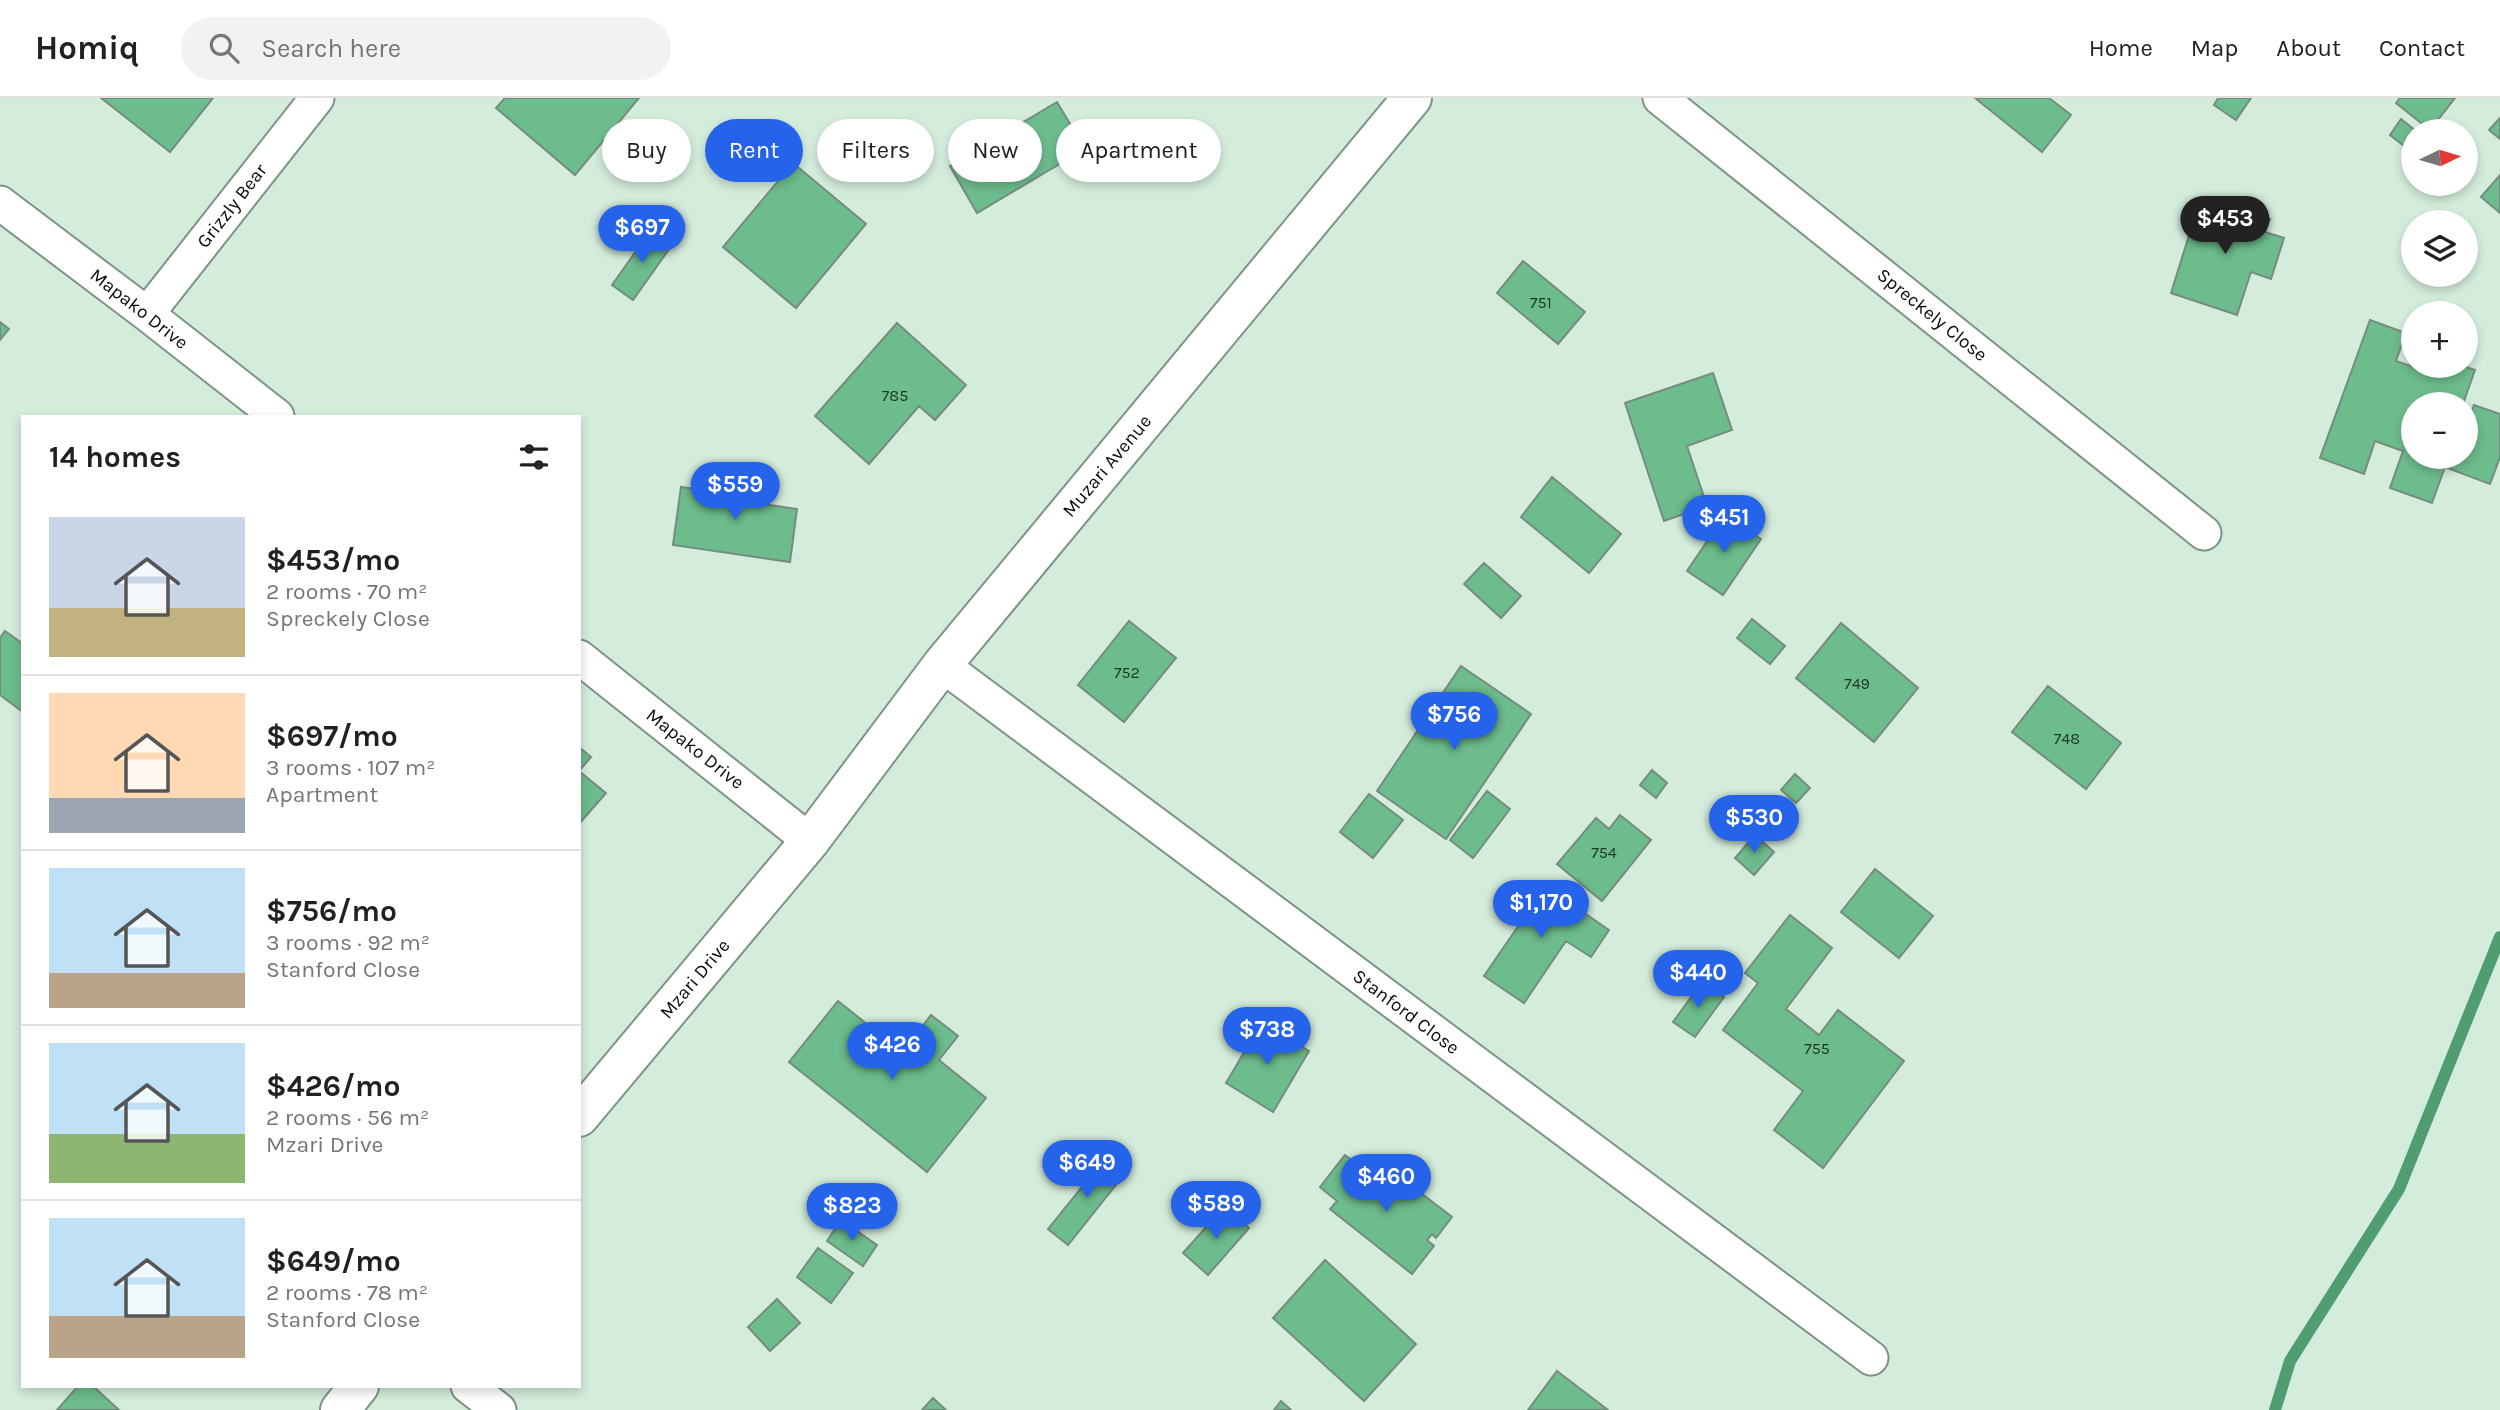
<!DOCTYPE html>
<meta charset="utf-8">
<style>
:root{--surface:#fff;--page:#f2f2f2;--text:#202124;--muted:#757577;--line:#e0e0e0;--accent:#2563eb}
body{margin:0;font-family:Karla,sans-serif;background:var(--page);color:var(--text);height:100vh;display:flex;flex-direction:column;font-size:26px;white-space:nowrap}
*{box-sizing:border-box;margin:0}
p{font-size:23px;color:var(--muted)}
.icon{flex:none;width:38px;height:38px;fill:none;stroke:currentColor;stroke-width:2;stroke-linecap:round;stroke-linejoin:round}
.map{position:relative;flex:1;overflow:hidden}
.panel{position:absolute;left:21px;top:317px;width:560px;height:973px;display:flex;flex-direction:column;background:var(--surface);border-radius:0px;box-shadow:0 4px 10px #0003}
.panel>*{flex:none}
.hud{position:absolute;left:602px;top:21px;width:665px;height:63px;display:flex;gap:14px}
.needle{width:46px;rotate:85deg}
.fabs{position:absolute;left:2401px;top:21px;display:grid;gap:14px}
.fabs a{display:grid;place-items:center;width:77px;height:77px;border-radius:50%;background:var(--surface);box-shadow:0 4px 10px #0003;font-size:35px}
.price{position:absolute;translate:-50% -60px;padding:0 16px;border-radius:24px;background:var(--accent);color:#fff;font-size:23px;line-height:46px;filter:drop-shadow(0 2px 4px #0008)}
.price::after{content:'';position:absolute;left:50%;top:42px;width:21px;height:16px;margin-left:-10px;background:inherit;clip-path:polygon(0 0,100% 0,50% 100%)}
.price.active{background:#222;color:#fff}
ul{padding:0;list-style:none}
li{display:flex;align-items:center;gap:21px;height:175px;padding:0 28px}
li+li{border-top:2px solid var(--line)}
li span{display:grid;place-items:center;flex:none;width:196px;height:140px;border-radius:0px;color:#555}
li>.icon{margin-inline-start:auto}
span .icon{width:84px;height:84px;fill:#fffc;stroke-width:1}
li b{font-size:30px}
h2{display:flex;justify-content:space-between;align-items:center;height:84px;padding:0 28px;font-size:30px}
.chip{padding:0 24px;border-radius:32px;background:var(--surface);box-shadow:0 4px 10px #0003;font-size:24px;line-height:63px}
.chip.active{background:var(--accent);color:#fff}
header{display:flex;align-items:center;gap:42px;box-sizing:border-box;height:98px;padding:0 35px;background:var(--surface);border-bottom:2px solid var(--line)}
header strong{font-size:33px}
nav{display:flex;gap:38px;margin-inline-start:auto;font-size:24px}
.search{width:490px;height:63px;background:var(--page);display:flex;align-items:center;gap:18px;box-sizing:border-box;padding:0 24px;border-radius:38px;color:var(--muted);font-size:26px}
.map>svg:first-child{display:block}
</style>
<header>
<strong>Homiq</strong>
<div class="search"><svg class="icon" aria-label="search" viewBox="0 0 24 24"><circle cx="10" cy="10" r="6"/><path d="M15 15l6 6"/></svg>Search here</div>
<nav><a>Home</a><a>Map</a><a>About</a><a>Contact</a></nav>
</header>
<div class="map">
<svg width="2500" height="1312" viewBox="0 0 2500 1312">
<rect width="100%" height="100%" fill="#d3ecdb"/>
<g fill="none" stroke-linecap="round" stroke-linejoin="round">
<path stroke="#4f9d70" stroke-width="12" d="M2275,1312L2290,1263L2399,1091L2500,839"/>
</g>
<path fill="#6dbc8d" stroke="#768d7e" stroke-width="2" d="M101,0H213L170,54Z
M505,0H639L575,77L496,10Z
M1975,0H2049L2071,17L2042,54Z
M2218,0H2251L2236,22L2214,7Z
M2400,0H2455L2430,32L2396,5Z
M1057,4L1085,51L977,115L950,68Z
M2500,20V41L2489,32Z
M2401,21L2416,33H2413V55L2390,37Z
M793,65L866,126L796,210L723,149Z
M2500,77V115L2481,99Z
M2201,99L2270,121L2265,134L2284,140L2271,181L2251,174L2237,217L2171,195Z
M651,132L672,147L633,202L612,187Z
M1523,163L1585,214L1558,246L1497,195Z
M2370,222L2406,235L2396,263L2436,277L2440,268H2463L2475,272L2463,306H2413V359H2466V328L2474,307L2500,316V359L2490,386L2445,369L2432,405L2390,390L2403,353L2375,343L2364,376L2320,360Z
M0,224L9,231L0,242Z
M897,225L966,287L935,322L919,308L869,366L815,318Z
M1713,275L1732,332L1687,348L1707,408L1664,423L1625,305Z
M728,376L759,381L756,405L797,411L790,464L673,447L681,389L725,395Z
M1552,379L1621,436L1589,475L1521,419Z
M1725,417L1761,441L1723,497L1687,473Z
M1484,465L1521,498L1501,520L1464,486Z
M1752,521L1785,548L1770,566L1737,540Z
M1129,523L1176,560L1124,624L1078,587Z
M1841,525L1918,590L1874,644L1796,580Z
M5,533L23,546V614L0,597V540Z
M1461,568L1531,616L1446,741L1377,693Z
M2048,588L2121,645L2086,691L2012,634Z
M579,649L591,659L579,673L606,695L579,726Z
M1652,672L1667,685L1656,700L1640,687Z
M1795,676L1810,690L1796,705L1781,692Z
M1487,693L1510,711L1473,760L1450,742Z
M1369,696L1403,722L1373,760L1340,734Z
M1620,717L1651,742L1602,803L1557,766L1596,720L1609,731Z
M1755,737L1774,754L1754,777L1735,760Z
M1875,771L1933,818L1899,860L1841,814Z
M1545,788L1609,832L1591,859L1566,843L1524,905L1484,878L1521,824L1502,811L1517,791L1535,804Z
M1790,817L1832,850L1786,911L1819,937L1838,912L1904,963L1823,1070L1774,1032L1803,993L1723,932L1758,885L1745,875Z
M1702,884L1724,899L1695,939L1673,924Z
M838,903L902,954L931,917L958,938L939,962L986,1000L927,1074L789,964Z
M1262,924L1309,953L1273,1014L1226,985Z
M1345,1057L1403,1102L1413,1089L1452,1119L1436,1140L1432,1136L1427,1142L1434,1148L1412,1176L1330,1111L1337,1103L1320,1089Z
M1107,1058L1127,1073L1068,1147L1048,1131Z
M1224,1109L1249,1130L1208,1177L1183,1155Z
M841,1122L877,1147L863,1168L827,1143Z
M818,1150L853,1175L831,1205L797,1179Z
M1325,1162L1416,1246L1364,1303L1273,1220Z
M777,1201L800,1225L770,1253L748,1229Z
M1557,1273L1608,1312H1528Z
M78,1288H93L119,1312H57Z
M933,1300L946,1312H922Z
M1281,1303L1291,1312H1274Z"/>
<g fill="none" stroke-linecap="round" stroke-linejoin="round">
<defs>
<path id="street" d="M1660,0L2204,435
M0,105L147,216L277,318
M147,216L317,0
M579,559L810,743
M942,567L1871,1260
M468,1288L499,1312"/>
<path id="secondary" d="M579,1019L810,743L942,567L1412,0
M340,1312L359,1288"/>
</defs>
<use href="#street" stroke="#7d9485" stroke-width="37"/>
<use href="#secondary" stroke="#7d9485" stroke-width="42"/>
<use href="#street" stroke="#fff" stroke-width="33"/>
<use href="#secondary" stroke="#fff" stroke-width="38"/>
</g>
<g text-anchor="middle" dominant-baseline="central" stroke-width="5" stroke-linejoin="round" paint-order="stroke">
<g font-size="16" fill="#203929">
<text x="1541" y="204">751</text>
<text x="895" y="297">785</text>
<text x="1127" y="574">752</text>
<text x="1857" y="585">749</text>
<text x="2067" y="640">748</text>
<text x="1604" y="754">754</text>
<text x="1817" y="950">755</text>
</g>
<g font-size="19" fill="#060d08" stroke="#fff">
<text transform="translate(232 108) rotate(-52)">Grizzly Bear</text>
<text transform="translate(139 211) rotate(38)">Mapako Drive</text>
<text transform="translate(1932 217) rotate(39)">Spreckely Close</text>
<text transform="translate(1107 368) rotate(-50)">Muzari Avenue</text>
<text transform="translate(695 651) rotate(38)">Mapako Drive</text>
<text transform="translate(695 881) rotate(-50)">Mzari Drive</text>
<text transform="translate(1406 914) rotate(37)">Stanford Close</text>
</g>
</g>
</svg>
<div class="fabs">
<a><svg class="needle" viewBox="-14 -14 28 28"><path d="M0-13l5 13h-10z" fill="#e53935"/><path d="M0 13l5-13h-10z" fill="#757577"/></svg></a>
<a><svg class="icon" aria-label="layers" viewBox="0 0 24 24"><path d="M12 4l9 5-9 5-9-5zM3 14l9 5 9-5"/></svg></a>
<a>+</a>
<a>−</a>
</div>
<b class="price active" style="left:2225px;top:158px">$453</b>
<b class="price" style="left:642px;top:167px">$697</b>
<b class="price" style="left:735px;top:424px">$559</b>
<b class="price" style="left:1724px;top:457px">$451</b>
<b class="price" style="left:1454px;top:654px">$756</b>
<b class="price" style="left:1754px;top:757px">$530</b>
<b class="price" style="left:1541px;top:842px">$1,170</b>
<b class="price" style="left:1698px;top:912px">$440</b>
<b class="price" style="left:1267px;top:969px">$738</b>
<b class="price" style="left:892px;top:984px">$426</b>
<b class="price" style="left:1087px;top:1102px">$649</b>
<b class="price" style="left:1386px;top:1116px">$460</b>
<b class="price" style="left:1216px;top:1143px">$589</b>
<b class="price" style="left:852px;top:1145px">$823</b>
<div class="hud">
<a class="chip">Buy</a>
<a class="chip active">Rent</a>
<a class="chip">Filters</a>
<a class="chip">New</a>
<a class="chip">Apartment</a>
</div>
<section class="panel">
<h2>14 homes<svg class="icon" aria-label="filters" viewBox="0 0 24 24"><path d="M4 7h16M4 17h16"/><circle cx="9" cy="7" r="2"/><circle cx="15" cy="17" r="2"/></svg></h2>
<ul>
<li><span style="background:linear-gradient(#c9d6e8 65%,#c2b280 0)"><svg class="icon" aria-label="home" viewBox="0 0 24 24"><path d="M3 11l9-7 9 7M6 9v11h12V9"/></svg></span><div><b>$453/mo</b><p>2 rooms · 70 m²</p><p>Spreckely Close</p></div></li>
<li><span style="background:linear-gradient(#ffd9b3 75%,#9aa5b1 0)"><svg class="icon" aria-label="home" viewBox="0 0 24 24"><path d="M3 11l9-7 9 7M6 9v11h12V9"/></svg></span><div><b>$697/mo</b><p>3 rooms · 107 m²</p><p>Apartment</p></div></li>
<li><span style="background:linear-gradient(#bfe0f5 75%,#b9a48a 0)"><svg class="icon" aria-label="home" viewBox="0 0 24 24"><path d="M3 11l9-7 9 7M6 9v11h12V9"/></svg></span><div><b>$756/mo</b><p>3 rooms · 92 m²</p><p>Stanford Close</p></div></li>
<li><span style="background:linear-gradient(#bfe0f5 65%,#8fb573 0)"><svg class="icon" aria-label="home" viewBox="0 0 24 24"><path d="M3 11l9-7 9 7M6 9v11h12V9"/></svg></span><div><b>$426/mo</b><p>2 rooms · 56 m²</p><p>Mzari Drive</p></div></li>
<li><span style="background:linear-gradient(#bfe0f5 70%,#b9a48a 0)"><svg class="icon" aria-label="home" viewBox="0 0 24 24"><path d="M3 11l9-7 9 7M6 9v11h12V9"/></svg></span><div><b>$649/mo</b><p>2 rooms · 78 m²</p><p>Stanford Close</p></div></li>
</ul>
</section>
</div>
